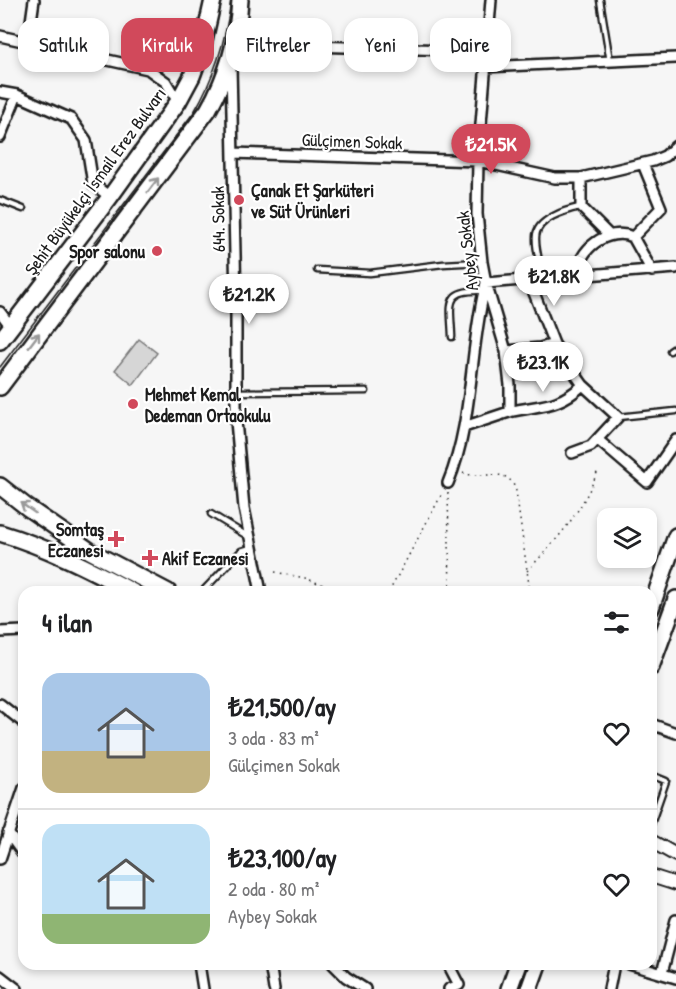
<!DOCTYPE html>
<html lang="tr">
<meta charset="utf-8">
<style>
:root{--surface:#fff;--page:#f6f6f6;--text:#202124;--muted:#757577;--line:#e0e0e0;--accent:#d1495b}
body{margin:0;font-family:"Patrick Hand",sans-serif;background:var(--page);color:var(--text);height:100vh;display:flex;flex-direction:column;font-size:22px;white-space:nowrap}
*{box-sizing:border-box;margin:0}
p{font-size:20px;color:var(--muted)}
.icon{flex:none;width:33px;height:33px;fill:none;stroke:currentColor;stroke-width:2;stroke-linecap:round;stroke-linejoin:round}
.map{position:relative;flex:1;overflow:hidden}
.sheet{position:absolute;left:18px;top:586px;width:639px;height:384px;display:flex;flex-direction:column;background:var(--surface);border-radius:18px;box-shadow:0 3px 9px #0003}
.sheet>*{flex:none}
.hud{position:absolute;left:18px;top:18px;width:640px;height:54px;display:flex;gap:12px}
.controls{position:absolute;left:597px;top:508px;display:grid;gap:12px}
.controls a{display:grid;place-items:center;width:60px;height:60px;border-radius:12px;background:var(--surface);box-shadow:0 3px 9px #0003;font-size:30px}
.price{position:absolute;translate:-50% -51px;padding:0 14px;border-radius:21px;background:#fff;color:#222;font-size:20px;line-height:39px;filter:drop-shadow(0 2px 3px #0008)}
.price::after{content:'';position:absolute;left:50%;top:36px;width:18px;height:14px;margin-left:-9px;background:inherit;clip-path:polygon(0 0,100% 0,50% 100%)}
.price.current{background:var(--accent);color:#fff}
ul{padding:0;list-style:none}
li{display:flex;align-items:center;gap:18px;height:150px;padding:0 24px}
li+li{border-top:2px solid var(--line)}
li span{display:grid;place-items:center;flex:none;width:168px;height:120px;border-radius:18px;color:#555}
li>.icon{margin-inline-start:auto}
span .icon{width:72px;height:72px;fill:#fffc;stroke-width:1}
li b{font-size:26px}
h2{display:flex;justify-content:space-between;align-items:center;height:72px;padding:0 24px;font-size:26px}
.tag{padding:0 21px;border-radius:18px;background:var(--surface);box-shadow:0 3px 9px #0003;font-size:21px;line-height:54px}
.tag.current{background:var(--accent);color:#fff}
.map>svg:first-child{display:block}
</style>
<div class="map">
<svg width="676" height="989" viewBox="0 0 676 989">
<rect width="100%" height="100%" fill="#f6f6f6"/>
<filter id="ink" filterUnits="userSpaceOnUse"><feTurbulence type="fractalNoise" baseFrequency=".0167" numOctaves="2"/><feDisplacementMap in="SourceGraphic" scale="12" xChannelSelector="R" yChannelSelector="G"/><feConvolveMatrix kernelMatrix="1 2 1 2 8 2 1 2 1" color-interpolation-filters="sRGB"/></filter>
<g filter="url(#ink)">
<path fill="#d6d6d6" stroke="#797979" stroke-width="1.5" d="M139,339L157,353L133,385L115,370Z"/>
<g fill="none" stroke-linecap="round" stroke-linejoin="round">
<defs>
<path id="service" d="M600,0L610,61
M0,200L23,209
M317,270L370,273L443,264L482,262
M543,279C541,266 535,250 536,237C536,219 566,210 580,207
M452,337C451,304 443,289 484,291
M670,351L676,347
M235,392L366,391
M618,417L676,411
M211,514L249,537
M202,592L241,551L251,548
M651,775L666,781L651,824"/>
<path id="minor" d="M491,0L478,161L477,214L482,262L486,283L506,351L510,385V412
M0,36L148,69L166,82L178,102
M28,43L34,0
M235,44L486,51
M231,66L236,301V421L244,508L261,592
M485,67L676,58
M0,92L17,95L71,119L86,140L93,184L110,197
M0,137L17,95
M233,153L478,161L555,178H581L653,161L665,156L676,146
M581,178V207L608,234
M633,237L661,208L643,164
M578,276C576,250 608,226 633,237L652,271
M529,280L554,344L583,385L618,417L591,446L572,453
M0,312L12,328
M506,351L540,348L554,344
M464,427C479,422 494,417 509,412C541,404 556,409 583,385
M598,440L647,482L676,440
M448,483C474,420 469,348 486,283L676,268
M0,632L24,631
M0,704L24,723
M651,724L676,733
M8,833L24,855
M0,859L24,788
M199,964L203,989
M270,964L274,989
M333,964L346,977L365,989
M448,964L459,985L449,989
M629,964L676,978
M662,973L676,920
M0,976L17,989
M609,989L614,964"/>
<path id="tertiary" d="M651,841L676,855
M651,876L676,884"/>
<path id="primary" d="M0,341L110,197L178,102L192,76L202,49L213,0
M0,387L208,110C228,75 238,40 240,0
M0,486L28,508L90,551L168,592
M0,533C47,547 90,569 133,592
M651,608L676,536
M651,667L676,599
M509,989L518,964
M529,989L538,964"/>
</defs>
<use href="#service" stroke="#1c1c1c" stroke-width="9"/>
<use href="#minor" stroke="#1c1c1c" stroke-width="14"/>
<use href="#tertiary" stroke="#1c1c1c" stroke-width="16"/>
<use href="#primary" stroke="#1c1c1c" stroke-width="20"/>
<path stroke="#1c1c1c" stroke-width="1.5" stroke-dasharray="1.5 4.5" stroke-linecap="butt" d="M463,473C484,481 508,464 516,491L530,592
M448,493L450,592
M527,571C557,540 583,511 598,470
M275,572L305,578L341,592
M389,592L443,492"/>
<use href="#service" stroke="#fff" stroke-width="4.5"/>
<use href="#minor" stroke="#fff" stroke-width="9"/>
<use href="#tertiary" stroke="#fff" stroke-width="12"/>
<use href="#primary" stroke="#fff" stroke-width="15"/>
<path stroke="#1c1c1c" stroke-width="1.5" d="M0,367L194,112C214,78 226,39 231,0"/>
</g>
<defs><path id="oneway-shaft" d="M-6 0H5M1.5-3L5.5 0L1.5 3" fill="none" stroke-width="1.6" stroke-linecap="round" stroke-linejoin="round" transform="scale(1.5)"/></defs>
<g stroke="#999">
<use href="#oneway-shaft" transform="translate(153 185) rotate(-53)"/>
<use href="#oneway-shaft" transform="translate(34 340) rotate(-53)"/>
<use href="#oneway-shaft" transform="translate(28 508) rotate(-145)"/>
</g>
</g>
<g fill="#d1495b" stroke="#fff" stroke-width="2">
<circle cx="239" cy="200" r="6"/>
<circle cx="157" cy="251" r="6"/>
<circle cx="133" cy="404" r="6"/>
<path d="M113 530h6v6h6v6h-6v6h-6v-6h-6v-6h6z"/>
<path d="M147 549h6v6h6v6h-6v6h-6v-6h-6v-6h6z"/>
</g>
<g text-anchor="middle" dominant-baseline="central" stroke-width="4.5" stroke-linejoin="round" paint-order="stroke">
<g font-size="18" fill="#1c1c1c" stroke="#fff">
<text transform="translate(352 141) rotate(2)">Gülçimen Sokak</text>
<text transform="translate(95 181) rotate(-54)">Şehit Büyükelçi İsmail Erez Bulvarı</text>
<text transform="translate(218 219) rotate(-91)">644. Sokak</text>
<text transform="translate(467 251) rotate(-97)">Aybey Sokak</text>
</g>
<g font-size="18" font-weight="bold" fill="#1c1c1c" stroke="#fff" text-anchor="start">
<text x="251" y="190">Çanak Et Şarküteri<tspan x="251" dy="21">ve Süt Ürünleri</tspan></text>
<text x="145" y="251" text-anchor="end">Spor salonu</text>
<text x="145" y="394">Mehmet Kemal<tspan x="145" dy="21">Dedeman Ortaokulu</tspan></text>
<text x="104" y="529" text-anchor="end">Somtaş<tspan x="104" dy="21">Eczanesi</tspan></text>
<text x="162" y="558">Akif Eczanesi</text>
</g>
</g>
</svg>
<div class="controls">
<a><svg class="icon" aria-label="layers" viewBox="0 0 24 24"><path d="M12 4l9 5-9 5-9-5zM3 14l9 5 9-5"/></svg></a>
</div>
<b class="price current" style="left:491px;top:175px">₺21.5K</b>
<b class="price" style="left:554px;top:307px">₺21.8K</b>
<b class="price" style="left:249px;top:325px">₺21.2K</b>
<b class="price" style="left:543px;top:393px">₺23.1K</b>
<div class="hud">
<a class="tag">Satılık</a>
<a class="tag current">Kiralık</a>
<a class="tag">Filtreler</a>
<a class="tag">Yeni</a>
<a class="tag">Daire</a>
</div>
<section class="sheet">
<h2>4 ilan<svg class="icon" aria-label="filters" viewBox="0 0 24 24"><path d="M4 7h16M4 17h16"/><circle cx="9" cy="7" r="2"/><circle cx="15" cy="17" r="2"/></svg></h2>
<ul>
<li><span style="background:linear-gradient(#a9c7e8 65%,#c2b280 0)"><svg class="icon" aria-label="home" viewBox="0 0 24 24"><path d="M3 11l9-7 9 7M6 9v11h12V9"/></svg></span><div><b>₺21,500/ay</b><p>3 oda · 83 m²</p><p>Gülçimen Sokak</p></div><svg class="icon" aria-label="heart" viewBox="0 0 24 24"><path d="M12 20l-8-8c-3-5 5-10 8-4 3-6 11-1 8 4z"/></svg></li>
<li><span style="background:linear-gradient(#bfe0f5 75%,#8fb573 0)"><svg class="icon" aria-label="home" viewBox="0 0 24 24"><path d="M3 11l9-7 9 7M6 9v11h12V9"/></svg></span><div><b>₺23,100/ay</b><p>2 oda · 80 m²</p><p>Aybey Sokak</p></div><svg class="icon" aria-label="heart" viewBox="0 0 24 24"><path d="M12 20l-8-8c-3-5 5-10 8-4 3-6 11-1 8 4z"/></svg></li>
</ul>
</section>
</div>
